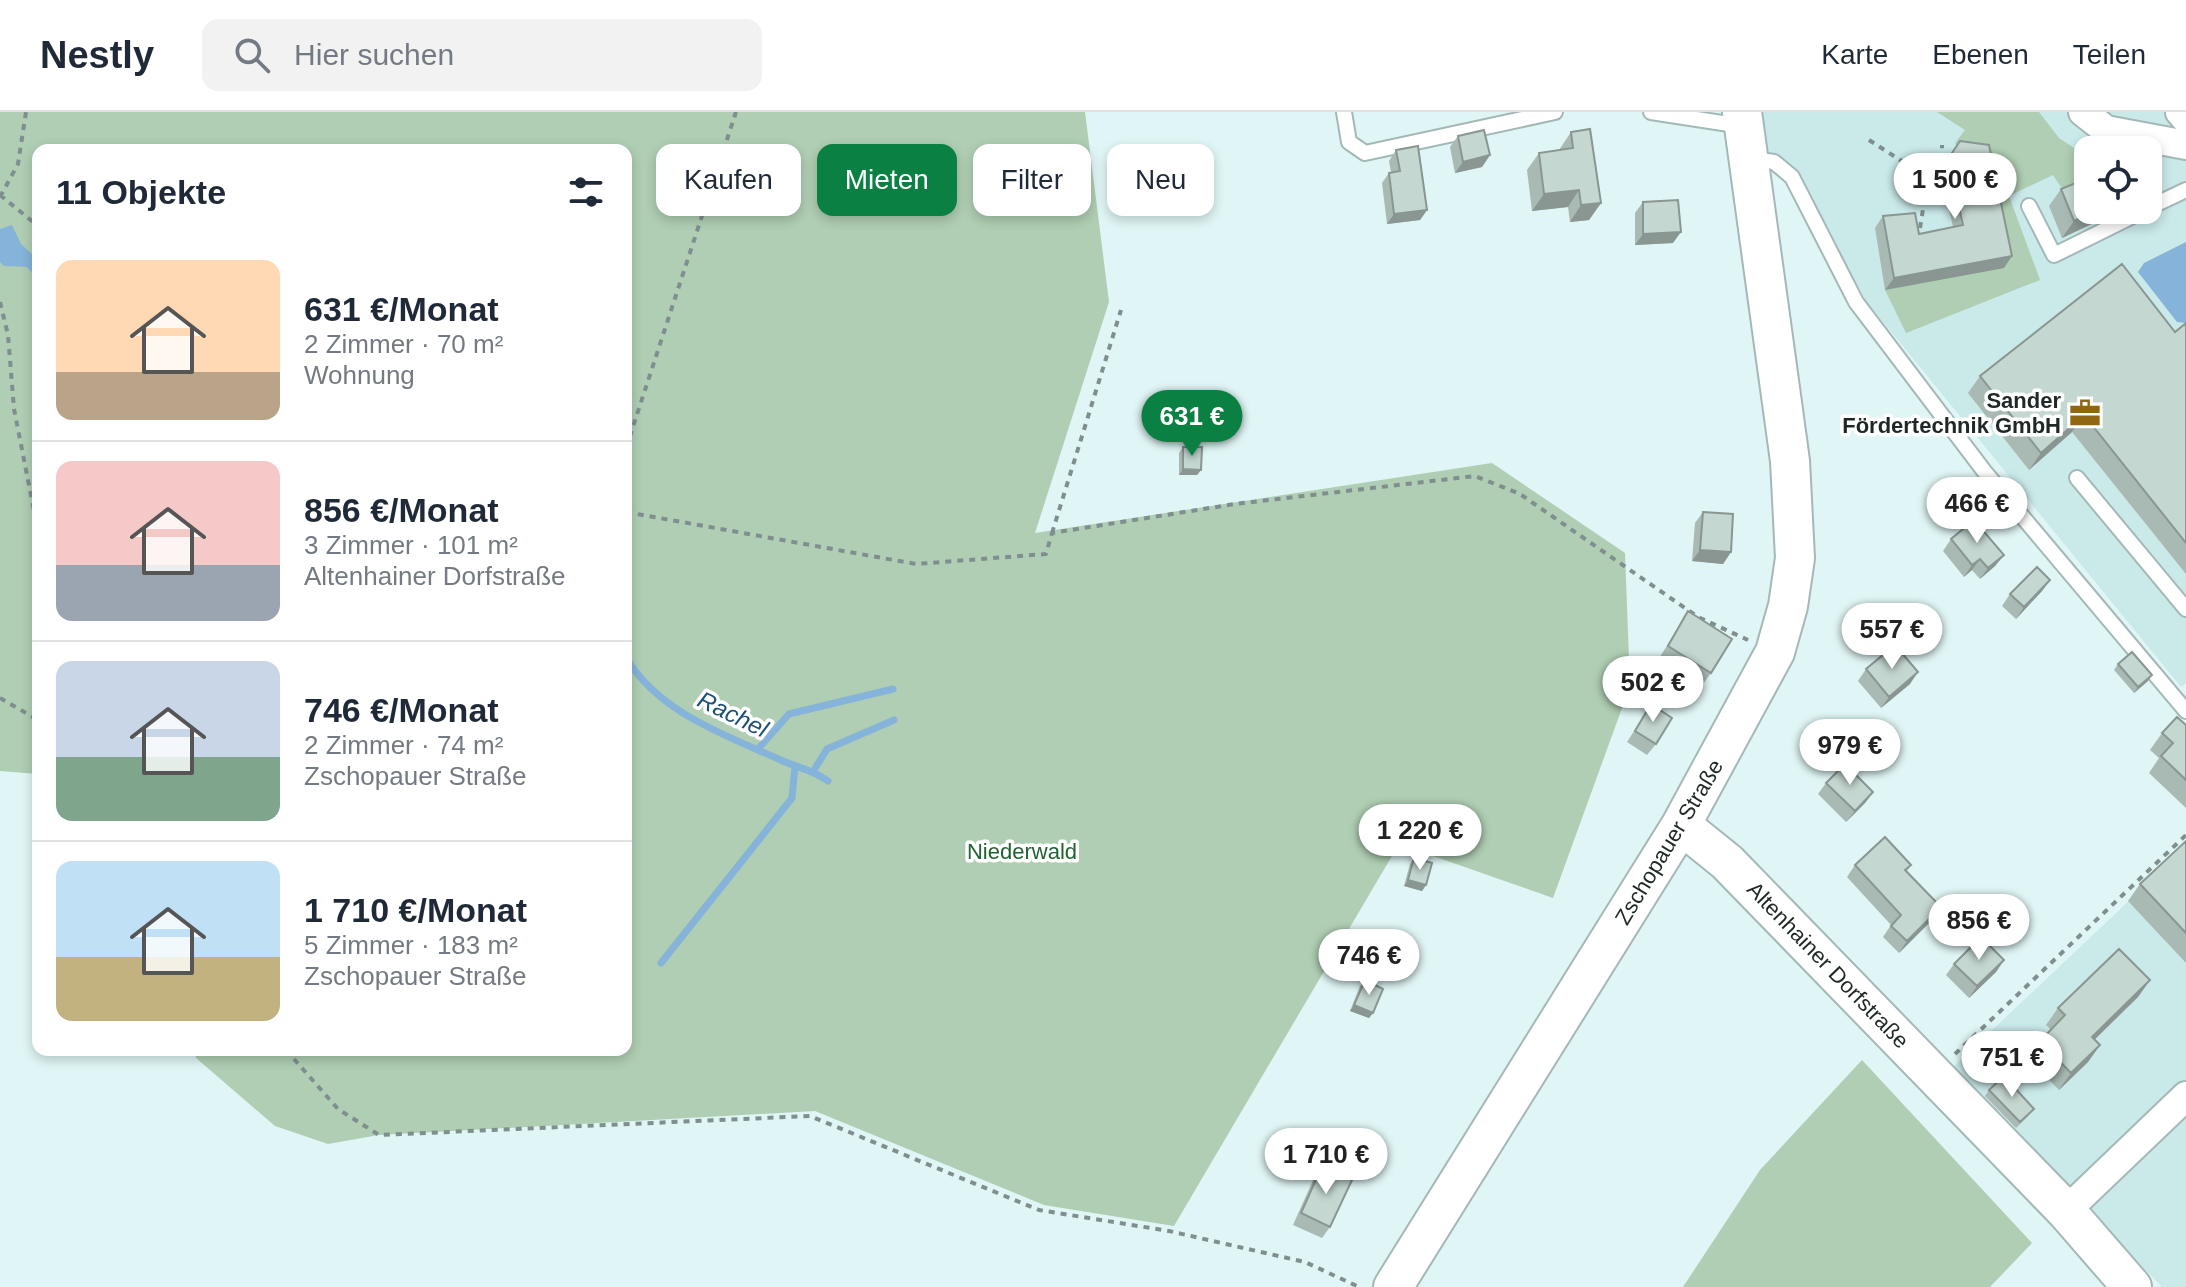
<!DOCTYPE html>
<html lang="de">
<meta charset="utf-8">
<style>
:root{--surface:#fff;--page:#f2f2f3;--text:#1f2937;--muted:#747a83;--line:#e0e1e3;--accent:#0b8043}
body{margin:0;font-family:Arial,sans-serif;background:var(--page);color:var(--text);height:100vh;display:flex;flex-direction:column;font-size:30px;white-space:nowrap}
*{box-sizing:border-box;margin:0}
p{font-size:26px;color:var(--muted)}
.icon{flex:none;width:44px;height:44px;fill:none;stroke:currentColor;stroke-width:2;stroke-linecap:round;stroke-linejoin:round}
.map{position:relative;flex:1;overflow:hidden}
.sheet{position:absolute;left:32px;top:32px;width:600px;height:912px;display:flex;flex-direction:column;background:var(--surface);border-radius:16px;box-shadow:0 4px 12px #0003}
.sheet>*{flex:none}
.top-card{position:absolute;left:656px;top:32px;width:760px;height:72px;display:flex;gap:16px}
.buttons{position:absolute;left:2074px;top:24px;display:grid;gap:16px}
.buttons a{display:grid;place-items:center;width:88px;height:88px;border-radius:16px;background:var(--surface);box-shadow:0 4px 12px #0003;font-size:40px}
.price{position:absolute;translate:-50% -68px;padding:0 18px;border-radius:28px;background:#fff;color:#222;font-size:26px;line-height:52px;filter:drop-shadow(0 2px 4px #0008)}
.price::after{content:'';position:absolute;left:50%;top:48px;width:24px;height:18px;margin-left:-12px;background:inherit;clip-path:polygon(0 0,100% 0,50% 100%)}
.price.active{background:var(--accent);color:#fff}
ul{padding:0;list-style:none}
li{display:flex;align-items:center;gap:24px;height:200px;padding:0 24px}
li+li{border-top:2px solid var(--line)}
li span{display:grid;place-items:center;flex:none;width:224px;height:160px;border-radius:16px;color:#555}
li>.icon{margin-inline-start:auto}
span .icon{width:96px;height:96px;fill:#fffc;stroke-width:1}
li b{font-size:34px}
h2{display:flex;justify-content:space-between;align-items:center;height:96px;padding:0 24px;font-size:34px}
.chip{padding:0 28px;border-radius:16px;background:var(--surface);box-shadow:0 4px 12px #0003;font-size:28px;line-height:72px}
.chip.active{background:var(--accent);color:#fff}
header{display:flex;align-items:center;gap:48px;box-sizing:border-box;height:112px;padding:0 40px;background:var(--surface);border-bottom:2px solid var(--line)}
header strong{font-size:38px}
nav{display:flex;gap:44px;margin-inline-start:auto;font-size:28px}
.search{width:560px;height:72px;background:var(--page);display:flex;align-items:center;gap:20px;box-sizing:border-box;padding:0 28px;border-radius:16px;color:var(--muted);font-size:30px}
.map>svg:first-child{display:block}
</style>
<header>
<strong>Nestly</strong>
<div class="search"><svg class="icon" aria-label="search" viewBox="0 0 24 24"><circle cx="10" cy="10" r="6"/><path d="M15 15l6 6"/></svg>Hier suchen</div>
<nav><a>Karte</a><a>Ebenen</a><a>Teilen</a></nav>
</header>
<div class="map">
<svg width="2186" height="1175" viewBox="0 0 2186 1175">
<rect width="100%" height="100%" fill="#e0f5f5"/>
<path fill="#cae9e9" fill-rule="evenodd" d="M1759,0H2186V571L2181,575L1866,189L1798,63L1763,37ZM2088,38H2148V98H2088Z
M2186,735V1175H2162L1952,956Z"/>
<path fill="#afceb3" d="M0,0H1085L1109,190L1035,421L1492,351L1625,441L1630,574L1553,786L1399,732L1174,1114L1044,1093L815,999L379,1023L328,1032L275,1014L196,946L195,938H626V38H38V662L0,659Z
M1937,0H2039L2059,26L2088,45V67L2063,78L2053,63L2009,84L2040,168L1906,221L1885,178L2003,155L1955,31L1965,18Z
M1862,948L2032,1131L1990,1175H1683L1760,1058Z"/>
<path fill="#85b3d9" d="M12,113L21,132L37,147L31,155L4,154L0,150V117Z
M2186,130V211L2177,210L2138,160L2144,151Z"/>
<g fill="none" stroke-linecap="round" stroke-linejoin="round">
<path stroke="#85b3d9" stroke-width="7" d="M25,149L38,161
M626,545C658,601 728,624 783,649C799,656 813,658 828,669
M758,637L789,602L893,577
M814,658L827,637L894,608
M661,851L792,686L795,654"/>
<defs>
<path id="lane" d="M1344,0L1349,30L1365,41L1555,0
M1651,0L1742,14
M1752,47L1774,50L1792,65L1856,190L1984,359L2186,599
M2029,94L2054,143L2145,98
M2148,96L2186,78
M2077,366L2186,497"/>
<path id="street" d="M2083,0L2106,18L2186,33
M2180,0L2186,7
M2066,1099L2186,984"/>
<path id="secondary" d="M1681,713L1727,750L2066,1099L2132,1175
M1393,1175L1681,713L1775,540L1788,494L1795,446L1790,349L1742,0"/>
</defs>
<use href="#lane" stroke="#a4b8b8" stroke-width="18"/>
<use href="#street" stroke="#a4b8b8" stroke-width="32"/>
<use href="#secondary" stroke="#a4b8b8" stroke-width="42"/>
<path stroke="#7f8e8e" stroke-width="4" stroke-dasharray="6 6" stroke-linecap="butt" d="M1869,28L1928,66
M0,83L38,114
M0,85L18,52L26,0
M1920,116L1928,66L1942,40V33
M0,190L8,223L14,297L38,419
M626,336L736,0
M626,400L916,452L1046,442L1052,421L1235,392L1475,364L1520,382L1698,505L1748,528
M1052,421L1121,198
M0,586L38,608
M286,938L338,997L379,1023L810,1004L1039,1098L1169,1119L1305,1150L1359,1175
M1955,942L2186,723"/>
<use href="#lane" stroke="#fff" stroke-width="14"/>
<use href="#street" stroke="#fff" stroke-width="28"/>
<use href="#secondary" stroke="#fff" stroke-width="38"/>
</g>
<path fill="#a9b9b3" d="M1571,20L1601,91L1589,108L1570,110L1568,95L1532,99L1527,58L1539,41L1559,38Z
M1458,24L1490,43L1482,55L1455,61L1450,35Z
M1960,29L2004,156L1885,178L1875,116L1883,104L1919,122L1953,115L1946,83L1930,73Z
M1396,38L1427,98L1420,108L1387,112L1382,71L1389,61L1391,60L1389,49Z
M2061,77L2120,99L2062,126L2049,94Z
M1643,90L1673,131L1635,133V101Z
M2186,211V462L2072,320L2029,358L1968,281L1980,264L2175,220Z
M1183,335L1201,358L1197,363H1179V341Z
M1703,400L1731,440L1723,452L1692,449L1695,411Z
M1951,427L2004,443L1995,454L1980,467L1972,458L1964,465L1943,439Z
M2050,468L2042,479L2016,507L2002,494L2010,482Z
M1688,499L1711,561L1703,572L1660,545Z
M2118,552L2148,569L2134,581L2114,558Z
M1866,557L1910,572L1881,596L1858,569Z
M1651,593L1656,632L1647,643L1627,630Z
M2186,613V696L2149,661L2159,646L2150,638L2162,621Z
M1826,671L1873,680L1865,691L1846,710L1818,682Z
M2186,729V851L2128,789L2140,772Z
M1414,746L1426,773L1422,779L1404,774L1410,752Z
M1855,753H1911L1907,759L1941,795L1933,807L1899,841L1883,825L1891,813L1847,765Z
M2004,848L1996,860L1969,886L1946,863L1954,852Z
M1365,868L1373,901L1369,906L1350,899L1360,874Z
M2150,868L2138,885L2094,927L2100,933L2088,950L2059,978L2028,946L2040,929L2051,918L2046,913L2058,896Z
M1989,978L2030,1002L2016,1016L1985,984Z
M1322,1054L1330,1115L1322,1126L1293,1113L1314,1066Z"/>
<path fill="#899692" d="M1490,43L1482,55L1455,61L1463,50Z
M1579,78L1568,95L1532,99L1544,82Z
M1601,91L1589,108L1570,110L1581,93Z
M1427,98L1420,108L1387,112L1394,102Z
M2098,98H2121L2062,126L2074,109Z
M1681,120L1673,131L1635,133L1643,122Z
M2012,144L2004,156L1885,178L1894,166Z
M2084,303L2072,320L2029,358L2041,341Z
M1183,357L1201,358L1197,363H1179Z
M1700,438L1731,440L1723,452L1692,449Z
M2004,443L1995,454L1980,467L1988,456Z
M1980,447L1972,458L1964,465L1972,453Z
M2050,468L2042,479L2016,507L2024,495Z
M1918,560L1910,572L1881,596L1889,585Z
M2152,563L2148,569L2134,581L2138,575Z
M1873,680L1865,691L1846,710L1855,699Z
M1408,768L1426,773L1422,779L1404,774Z
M1941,795L1933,807L1899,841L1907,829Z
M2004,848L1996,860L1969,886L1977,874Z
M2150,868L2138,885L2080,942L2092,925Z
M1354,893L1373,901L1369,906L1350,899Z
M2100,933L2088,950L2059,978L2071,961Z"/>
<path fill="#c4d7d0" stroke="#899692" stroke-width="2" d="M1590,17L1601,91L1581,93L1579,78L1544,82L1539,41L1573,36L1571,20Z
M1484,18L1490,43L1463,50L1458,24Z
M1960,29L1989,33L2012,144L1894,166L1883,104L1915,101L1919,122L1963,113L1954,72L1938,62Z
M1418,34L1427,98L1394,102L1389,61L1400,59L1396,38Z
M2088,66V98H2098L2074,109L2061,77Z
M1678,88L1681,120L1643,122V90Z
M2122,152L2175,220L2186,211V431L2084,303L2041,341L1980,264Z
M1183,335H1202L1201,358L1183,357Z
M1703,400L1733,402L1731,440L1700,438Z
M1974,408L2004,443L1988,456L1980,447L1972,453L1951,427Z
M2037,455L2050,468L2024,495L2010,482Z
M1688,499L1732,527L1711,561L1668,534Z
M1895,533L1918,560L1889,585L1866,557Z
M2132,540L2152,563L2138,575L2118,552Z
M1651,592L1672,606L1656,632L1635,619Z
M2177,605L2186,613V668L2161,644L2173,631L2162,621Z
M1845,652L1873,680L1855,699L1826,671Z
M1885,725L1911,753L1905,758L1941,795L1907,829L1891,814L1901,803L1855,753Z
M2186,729V821L2140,772Z
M1414,746L1432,751L1426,773L1408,768Z
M1981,825L2004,848L1977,874L1954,852Z
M2119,837L2150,868L2092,925L2100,933L2071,961L2040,929L2065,903L2058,896Z
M1365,868L1383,877L1373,901L1354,893Z
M2004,964L2034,997L2020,1010L1989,978Z
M1322,1054L1352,1068L1330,1115L1301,1101Z"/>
<defs>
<symbol id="office-bare" viewBox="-9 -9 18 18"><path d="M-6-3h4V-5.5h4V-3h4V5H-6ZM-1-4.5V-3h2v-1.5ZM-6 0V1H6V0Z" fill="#916610" stroke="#fff" stroke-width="2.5" paint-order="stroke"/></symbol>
</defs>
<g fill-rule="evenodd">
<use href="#office-bare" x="2063" y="279" width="44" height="44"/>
</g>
<g text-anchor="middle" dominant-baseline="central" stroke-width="7" stroke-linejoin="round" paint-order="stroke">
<g font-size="22" font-weight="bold" fill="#1f2727" stroke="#fff" text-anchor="end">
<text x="2061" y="288">Sander<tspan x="2061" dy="25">Fördertechnik GmbH</tspan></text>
</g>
<g font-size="22" fill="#1f2727" stroke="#fff">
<text transform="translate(1669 730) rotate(-59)">Zschopauer Straße</text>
<text transform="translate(1828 853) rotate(46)">Altenhainer Dorfstraße</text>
</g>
<g font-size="22" fill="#206332" stroke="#fff">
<text x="1022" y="739">Niederwald</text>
</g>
<g font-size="24" font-style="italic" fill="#1c5075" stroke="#fff">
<text transform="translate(733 602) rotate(26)">Rachel</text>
</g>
</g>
</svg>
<div class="buttons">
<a><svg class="icon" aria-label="locate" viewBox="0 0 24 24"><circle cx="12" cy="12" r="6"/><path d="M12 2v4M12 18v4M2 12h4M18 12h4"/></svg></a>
</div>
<b class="price" style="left:1955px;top:109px">1 500 €</b>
<b class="price active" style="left:1192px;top:346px">631 €</b>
<b class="price" style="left:1977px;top:433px">466 €</b>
<b class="price" style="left:1892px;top:559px">557 €</b>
<b class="price" style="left:1653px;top:612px">502 €</b>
<b class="price" style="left:1850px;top:675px">979 €</b>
<b class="price" style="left:1420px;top:760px">1 220 €</b>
<b class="price" style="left:1979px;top:850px">856 €</b>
<b class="price" style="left:1369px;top:885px">746 €</b>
<b class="price" style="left:2012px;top:987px">751 €</b>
<b class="price" style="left:1326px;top:1084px">1 710 €</b>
<div class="top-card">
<a class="chip">Kaufen</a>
<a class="chip active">Mieten</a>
<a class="chip">Filter</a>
<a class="chip">Neu</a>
</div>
<section class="sheet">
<h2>11 Objekte<svg class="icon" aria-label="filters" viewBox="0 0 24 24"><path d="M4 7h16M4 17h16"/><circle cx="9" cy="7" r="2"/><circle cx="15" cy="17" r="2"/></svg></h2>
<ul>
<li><span style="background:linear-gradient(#ffd9b3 70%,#b9a48a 0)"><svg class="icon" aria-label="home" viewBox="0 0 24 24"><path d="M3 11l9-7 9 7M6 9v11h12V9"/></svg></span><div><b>631 €/Monat</b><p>2 Zimmer · 70 m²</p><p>Wohnung</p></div></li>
<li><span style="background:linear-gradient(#f6c9c9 65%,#9aa5b1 0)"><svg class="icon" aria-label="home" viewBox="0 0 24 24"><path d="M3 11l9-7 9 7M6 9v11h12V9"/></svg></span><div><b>856 €/Monat</b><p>3 Zimmer · 101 m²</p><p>Altenhainer Dorfstraße</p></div></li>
<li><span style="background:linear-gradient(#c9d6e8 60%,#7fa58c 0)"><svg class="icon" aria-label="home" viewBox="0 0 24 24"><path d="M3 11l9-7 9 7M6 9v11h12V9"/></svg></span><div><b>746 €/Monat</b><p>2 Zimmer · 74 m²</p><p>Zschopauer Straße</p></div></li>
<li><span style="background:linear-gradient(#bfe0f5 60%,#c2b280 0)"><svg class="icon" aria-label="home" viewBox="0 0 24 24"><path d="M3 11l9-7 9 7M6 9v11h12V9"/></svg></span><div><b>1 710 €/Monat</b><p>5 Zimmer · 183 m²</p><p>Zschopauer Straße</p></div></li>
</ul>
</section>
</div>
